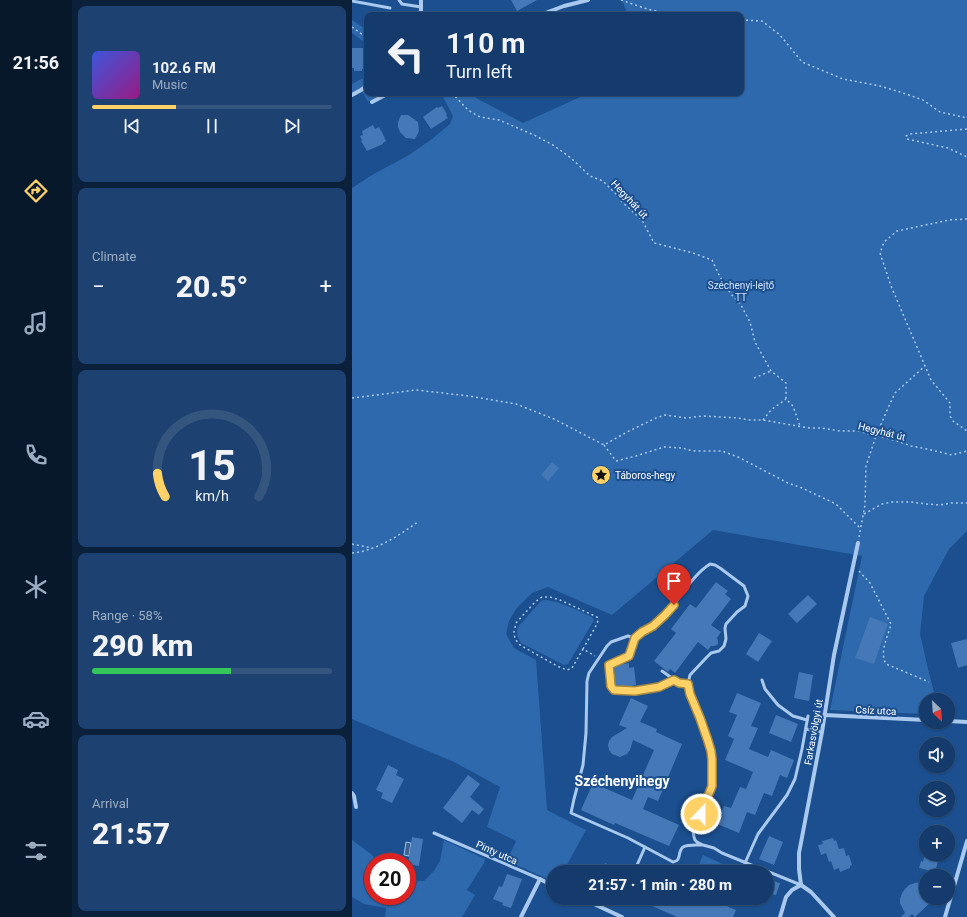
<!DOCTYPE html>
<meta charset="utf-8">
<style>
:root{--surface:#143b6b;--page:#1d4271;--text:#f1f3f6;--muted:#9dadc1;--line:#33557e;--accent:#ffd166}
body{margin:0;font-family:Roboto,sans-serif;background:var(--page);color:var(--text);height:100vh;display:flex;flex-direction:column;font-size:15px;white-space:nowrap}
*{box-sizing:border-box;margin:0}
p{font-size:13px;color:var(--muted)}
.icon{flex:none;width:22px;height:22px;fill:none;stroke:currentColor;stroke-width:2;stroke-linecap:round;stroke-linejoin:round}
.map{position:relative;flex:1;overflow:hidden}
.drawer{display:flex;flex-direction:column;gap:6px;padding:6px;background:#0b203b;width:280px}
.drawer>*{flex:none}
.hud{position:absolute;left:12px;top:12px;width:380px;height:84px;border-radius:8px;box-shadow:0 1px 3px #0004,0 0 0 1px var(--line);background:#143b6b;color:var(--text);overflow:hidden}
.needle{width:26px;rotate:155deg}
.fabs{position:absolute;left:567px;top:693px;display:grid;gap:8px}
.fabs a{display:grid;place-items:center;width:36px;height:36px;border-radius:50%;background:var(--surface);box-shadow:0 1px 3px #0004,0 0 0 1px var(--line);font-size:20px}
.speed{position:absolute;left:12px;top:853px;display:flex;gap:8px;font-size:20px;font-weight:700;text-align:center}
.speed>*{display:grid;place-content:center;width:52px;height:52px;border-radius:50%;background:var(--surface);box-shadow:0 1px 3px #0004,0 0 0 1px var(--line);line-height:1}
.speed .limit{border:6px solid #d22;background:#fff;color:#111}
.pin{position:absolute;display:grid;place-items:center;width:34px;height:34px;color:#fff;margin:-41px -17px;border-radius:50% 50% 50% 0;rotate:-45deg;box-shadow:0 0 4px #0007}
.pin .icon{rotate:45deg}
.me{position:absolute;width:44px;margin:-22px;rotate:22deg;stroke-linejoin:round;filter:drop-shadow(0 0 3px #0008)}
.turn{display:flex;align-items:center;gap:14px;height:84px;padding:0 16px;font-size:18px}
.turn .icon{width:52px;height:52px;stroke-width:2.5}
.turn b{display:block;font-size:28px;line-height:34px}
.big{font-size:30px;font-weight:800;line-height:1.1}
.drawer .tile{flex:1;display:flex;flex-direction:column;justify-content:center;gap:6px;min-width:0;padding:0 14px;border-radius:8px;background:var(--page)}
.drawer .dial{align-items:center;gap:0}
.dial svg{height:104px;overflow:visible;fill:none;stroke:var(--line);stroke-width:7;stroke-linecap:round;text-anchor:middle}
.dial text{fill:var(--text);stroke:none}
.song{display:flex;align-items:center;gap:12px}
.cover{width:48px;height:48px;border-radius:6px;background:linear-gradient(135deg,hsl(230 70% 55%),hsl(310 70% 35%))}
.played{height:4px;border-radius:2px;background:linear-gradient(90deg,var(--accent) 35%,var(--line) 35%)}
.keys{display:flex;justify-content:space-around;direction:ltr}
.heat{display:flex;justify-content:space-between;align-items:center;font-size:22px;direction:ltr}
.charge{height:6px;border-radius:3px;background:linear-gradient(90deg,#34c759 58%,var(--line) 0)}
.trip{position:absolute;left:194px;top:865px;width:228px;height:40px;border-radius:20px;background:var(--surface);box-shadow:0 1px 3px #0004,0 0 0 1px var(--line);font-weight:800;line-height:40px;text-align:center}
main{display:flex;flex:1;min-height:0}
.dock{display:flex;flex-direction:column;width:72px;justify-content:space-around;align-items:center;background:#08182b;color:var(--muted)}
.dock .icon{width:28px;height:28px}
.dock .active{color:var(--accent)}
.dock b{font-size:18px;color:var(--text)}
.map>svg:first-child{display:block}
.green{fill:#2e69ad}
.water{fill:#3c6290;stroke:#9cc4f0}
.building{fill:#4478b7}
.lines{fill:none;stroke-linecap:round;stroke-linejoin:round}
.path{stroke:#a9c9ee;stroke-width:1.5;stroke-dasharray:2 3;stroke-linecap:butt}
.lane{stroke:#a9c9ee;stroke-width:3}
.street{stroke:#a9c9ee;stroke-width:4}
.route-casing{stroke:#a68842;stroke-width:10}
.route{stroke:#ffd166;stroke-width:7}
.labels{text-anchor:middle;stroke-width:4;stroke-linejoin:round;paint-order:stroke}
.street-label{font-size:10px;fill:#fff;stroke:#1b4f8f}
.park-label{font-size:10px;fill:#cfe3fa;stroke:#1b4f8f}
.poi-label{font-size:10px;fill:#fff;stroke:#1b4f8f;text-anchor:start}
.district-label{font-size:14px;font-weight:bold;fill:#fff;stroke:#1b4f8f}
</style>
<main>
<nav class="dock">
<b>21:56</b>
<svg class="icon active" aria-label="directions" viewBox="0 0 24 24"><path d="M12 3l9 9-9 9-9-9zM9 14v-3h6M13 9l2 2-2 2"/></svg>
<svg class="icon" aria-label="music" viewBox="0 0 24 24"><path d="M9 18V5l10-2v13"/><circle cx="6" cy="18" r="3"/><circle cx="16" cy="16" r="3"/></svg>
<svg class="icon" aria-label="phone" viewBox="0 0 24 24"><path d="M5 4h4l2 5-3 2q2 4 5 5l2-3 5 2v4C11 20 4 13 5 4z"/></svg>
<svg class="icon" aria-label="climate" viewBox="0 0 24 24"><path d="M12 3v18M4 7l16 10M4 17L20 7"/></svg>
<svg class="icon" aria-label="car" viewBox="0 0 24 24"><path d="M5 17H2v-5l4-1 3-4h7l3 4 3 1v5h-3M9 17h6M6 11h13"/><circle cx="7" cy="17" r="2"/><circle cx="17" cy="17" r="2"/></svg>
<svg class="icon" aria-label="filters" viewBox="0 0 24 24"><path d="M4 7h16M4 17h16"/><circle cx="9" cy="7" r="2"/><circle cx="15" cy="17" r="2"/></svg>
</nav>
<section class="drawer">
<div class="tile">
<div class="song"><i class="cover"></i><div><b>102.6 FM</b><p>Music</p></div></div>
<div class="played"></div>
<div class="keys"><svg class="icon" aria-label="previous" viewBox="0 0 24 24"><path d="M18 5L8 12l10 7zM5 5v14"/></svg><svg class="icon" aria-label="pause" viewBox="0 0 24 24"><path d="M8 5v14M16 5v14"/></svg><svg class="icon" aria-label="next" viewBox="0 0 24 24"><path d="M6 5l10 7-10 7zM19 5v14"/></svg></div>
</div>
<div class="tile"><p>Climate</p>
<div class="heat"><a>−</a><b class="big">20.5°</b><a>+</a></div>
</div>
<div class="tile dial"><svg viewBox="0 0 100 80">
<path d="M14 69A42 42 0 1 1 86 69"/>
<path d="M14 69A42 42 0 0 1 8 51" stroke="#ffd166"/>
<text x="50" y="56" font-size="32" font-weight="700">15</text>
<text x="50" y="72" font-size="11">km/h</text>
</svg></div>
<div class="tile"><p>Range · 58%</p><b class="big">290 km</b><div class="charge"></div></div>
<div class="tile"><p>Arrival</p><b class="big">21:57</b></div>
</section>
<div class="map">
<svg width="615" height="917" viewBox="0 0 615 917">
<rect width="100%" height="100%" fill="#1b4f8f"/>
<g class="green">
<polygon points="270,0 615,0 615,531 597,549 572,596 568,634 576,669 584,700 574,700 574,714 478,710 510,556 361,530 260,615 196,587 180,593 164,609 157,621 154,634 162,648 184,660 195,810 234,830 211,872 201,872 201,881 155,861 164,841 135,827 148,787 102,762 0,719 0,188 20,175 57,155 80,139 98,124 101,116 90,95 86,93 116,93 126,99 171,123 237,93 389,93 389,15 276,15"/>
<polygon points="0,20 15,30 15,44 0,33"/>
<polygon points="15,76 15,84 9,89 0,93 0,84"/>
<polygon points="15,87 15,93 32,93 16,102 10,91"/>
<path d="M191 600C207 600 226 611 240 617L242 620 216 664 212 665 169 643C166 638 164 633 166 627L187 603Z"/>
<polygon points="0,840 19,854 26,862 21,862 21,896 55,896 55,880 62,881 72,881 82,871 88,861 92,840 133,859 132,863 115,890 123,895 110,917 33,917 34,908 12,904 0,897"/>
<polygon points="351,855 388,872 344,872"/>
</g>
<polygon class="water" points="54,842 59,843 57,856 52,855"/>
<g class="building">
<polygon points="159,0 185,0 165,11"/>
<polygon points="0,48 15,48 15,69 10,69 10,71 2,71 2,68 0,68"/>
<polygon points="90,106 95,114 94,115 96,118 79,129 71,117 85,107 86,108"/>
<polygon points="49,115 56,115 66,122 67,131 63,139 54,138 48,132 46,127 46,122"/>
<polygon points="21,125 23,129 27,127 29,131 29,130 34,141 31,143 31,144 15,151 9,141 10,140 8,136 11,135 10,131"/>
<polygon points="200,462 207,468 196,481 189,475"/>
<polygon points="364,582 376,591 373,594 379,599 359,625 369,632 365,638 366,641 366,644 363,646 359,646 356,650 346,642 323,673 318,669 316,672 302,661 324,633 319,629 338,604 344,608"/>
<polygon points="456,595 465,604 445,623 436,614"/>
<polygon points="518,617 536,624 522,664 503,658"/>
<polygon points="407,633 420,641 406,662 394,654"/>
<polygon points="615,639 615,665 606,668 599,643"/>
<polygon points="277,663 277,668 282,667 284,685 279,686 279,688 272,687 272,686 268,686 268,685 264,686 263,680 261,681 261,674 263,673 262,666"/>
<polygon points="447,672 461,675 457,701 442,698"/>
<polygon points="385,693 409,703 399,726 406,728 397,749 416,757 419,750 442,760 435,778 428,775 420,796 412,793 403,815 395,812 387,833 365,824 372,806 379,808 388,787 394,789 401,772 373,760 382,739 376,736 385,715 377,712"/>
<polygon points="279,698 296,706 288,722 305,729 304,732 330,744 306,801 296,797 291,809 327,825 317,846 263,823 262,825 229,810 241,783 280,800 302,750 281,740 278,750 275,754 268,757 260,754 257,750 256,745 257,741 260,737 275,728 267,725"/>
<polygon points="424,715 446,724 439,742 417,733"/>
<polygon points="36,765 46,770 44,775 52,779 40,803 29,798 31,793 24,790"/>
<polygon points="116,775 128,784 118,797 132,809 127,815 120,810 110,823 91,808"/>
<polygon points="417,836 431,842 422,865 407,859"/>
<polygon points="60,837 71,839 67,866 56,864"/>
<polygon points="481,838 482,841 484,840 487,849 492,848 494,856 497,855 500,865 498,866 498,868 488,872 487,868 482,870 479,861 477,862 474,853 469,855 466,845 471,844 470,841"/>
<polygon points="573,854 588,854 583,872 567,868 569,861 571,862"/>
<polygon points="253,863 273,872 248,872"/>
<polygon points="155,874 170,879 159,908 150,905 151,903 141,899 147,886 150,887"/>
<polygon points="417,880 428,883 424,895 415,893 415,885"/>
<polygon points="569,882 574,884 574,898 583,898 563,917 560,914 557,917 549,917 553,913 548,903 548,899 550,893 553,889 557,885 563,883"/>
<polygon points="282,898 356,898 384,910 381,917 325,917"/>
</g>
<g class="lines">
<g class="path">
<polyline points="269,0 295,9 324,15"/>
<polyline points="389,20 410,21 428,35 450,62 491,79 528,86 548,92 571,100 588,112 615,118"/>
<polyline points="0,27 15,38"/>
<polyline points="100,93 116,110 128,117 147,120 182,135 201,145 219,158 238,176 251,181 264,194 268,200 290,220 302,243 341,253 360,260 368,277 379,294 389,305 398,322 403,342 419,371 434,383 434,399 441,406 448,426"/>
<polyline points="615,129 558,134 554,136 555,139 596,148 615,157"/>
<polyline points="615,219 597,220 545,231 532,242 528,253 539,286 579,380 598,403 598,416 601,421 615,431"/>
<polyline points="402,378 419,371"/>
<polyline points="0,398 64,390 117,396 164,404 202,419 252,445 275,432 304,418 313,415 334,418 351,416 386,418 397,420 411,420 457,428 470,428 488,431 506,431 545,441 559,446 575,449 600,455 615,451"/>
<polyline points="411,420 419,410 434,399"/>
<polyline points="252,445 264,461 284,456 312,447 331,448 336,450 344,451 370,451 386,457 436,483 450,488 484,504 508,528"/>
<polyline points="512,514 530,504 540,502 559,502 574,504 588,505 599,503 615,503"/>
<polyline points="507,537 513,505 514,466 524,436 536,408 543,393 573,366"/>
<polyline points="0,544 20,548"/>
<path d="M0 553C24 551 48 535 67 521"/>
<path d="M507 571 518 583 539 624C536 637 527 652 534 664L577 682"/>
<polyline points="231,649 245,624 246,620 245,617 208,600 198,597 190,597 183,602 164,623 162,632 163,639 168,645 205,666 215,670 220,668 231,649 243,656"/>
</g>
<g class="lane">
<polyline points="47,0 50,4 69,7"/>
<polyline points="0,1 38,8"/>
<polyline points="283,638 277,656 257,665 259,686 262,690 283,691 307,687 322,680"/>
<polyline points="310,671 327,683 336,684"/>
<polyline points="410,680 413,689 426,705 441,716 455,720"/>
<polyline points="454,729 470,732"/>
<polyline points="82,833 188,879"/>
<path d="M351 845C345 845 336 844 331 847 325 852 330 861 321 862L276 838 219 813 222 799 231 765 234 733 235 681 237 673 255 646 259 642 276 636 283 638C288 633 295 630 301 626 305 623 309 619 312 615 328 600 339 576 358 564L363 565 368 568 392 586 396 596 393 606 385 612 374 624 373 628 374 639 372 646 367 651 359 653 354 658 338 675 336 684 338 694 348 718 359 751 360 768V786L353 805 341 831 342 837 343 840 345 842 351 845 362 848 370 853 449 885"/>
<polyline points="393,863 406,834 435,795 443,779 450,749 456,716"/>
<polyline points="282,872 293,847"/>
</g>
<g class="street">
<polyline points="68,15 69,10 69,0"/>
<polyline points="188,15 212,6 236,0"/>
<polyline points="0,95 9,90 15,86"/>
<polyline points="20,102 37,93"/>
<polyline points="472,715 574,720"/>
<polyline points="596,721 615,722"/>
<polyline points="0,793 2,796 4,807"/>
<polyline points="449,885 447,869 447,853 470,732 482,655 506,543"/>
<polyline points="449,885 459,892 482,917"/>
<polyline points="229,898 270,917"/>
<polyline points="169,917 188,879 201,886"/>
<polyline points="428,917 434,897 440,890 449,885"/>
<polyline points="593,917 615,841"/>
</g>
</g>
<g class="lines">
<g class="route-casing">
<polyline id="route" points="322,605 313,615 301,626 290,632 283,638 277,656 257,665 259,686 262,690 283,691 307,687 322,680 327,683 336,684 338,694 348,718 356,741 359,751 360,759 360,786 349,814"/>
</g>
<use href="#route" class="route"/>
</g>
<defs>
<g id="sight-disc" transform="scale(1)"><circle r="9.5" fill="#ffd166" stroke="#1b4f8f"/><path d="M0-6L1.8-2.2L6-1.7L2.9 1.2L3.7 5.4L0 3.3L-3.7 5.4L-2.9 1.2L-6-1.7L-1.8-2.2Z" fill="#111"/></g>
</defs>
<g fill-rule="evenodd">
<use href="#sight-disc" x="249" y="475"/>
</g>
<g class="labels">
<g class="street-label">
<text transform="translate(278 199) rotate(47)" y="4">Hegyhát út</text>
<text transform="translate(530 431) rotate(14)" y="4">Hegyhát út</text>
<text transform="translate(524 710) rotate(3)" y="4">Csíz utca</text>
<text transform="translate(461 732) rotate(-80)" y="4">Farkasvölgyi út</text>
<text transform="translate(145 852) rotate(24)" y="4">Pinty utca</text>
</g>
<g class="park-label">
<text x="389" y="289">Széchenyi-lejtő<tspan x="389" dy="12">TT</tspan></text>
</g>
<g class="poi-label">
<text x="263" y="479">Táboros-hegy</text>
</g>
<g class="district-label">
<text x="270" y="786">Széchenyihegy</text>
</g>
</g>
</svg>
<div class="fabs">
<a><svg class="needle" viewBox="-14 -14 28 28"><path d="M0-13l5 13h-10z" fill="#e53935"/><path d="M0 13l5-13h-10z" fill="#9dadc1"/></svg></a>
<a><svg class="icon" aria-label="sound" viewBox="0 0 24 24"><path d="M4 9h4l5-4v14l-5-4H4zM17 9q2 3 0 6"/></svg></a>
<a><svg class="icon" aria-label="layers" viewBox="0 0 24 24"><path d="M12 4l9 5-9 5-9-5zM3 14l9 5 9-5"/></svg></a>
<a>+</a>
<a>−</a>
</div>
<div class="speed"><div class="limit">20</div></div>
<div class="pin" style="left:322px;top:605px;background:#d93025"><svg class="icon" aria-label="arrive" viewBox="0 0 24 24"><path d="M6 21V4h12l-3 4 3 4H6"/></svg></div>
<svg class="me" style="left:349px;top:814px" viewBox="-20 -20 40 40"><circle r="17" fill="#ffd166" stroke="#fff" stroke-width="3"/><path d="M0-11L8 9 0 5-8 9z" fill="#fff"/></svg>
<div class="trip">21:57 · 1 min · 280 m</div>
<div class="hud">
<div class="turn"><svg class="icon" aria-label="left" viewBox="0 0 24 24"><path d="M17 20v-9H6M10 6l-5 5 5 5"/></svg><div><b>110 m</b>Turn left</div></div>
</div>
</div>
</main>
